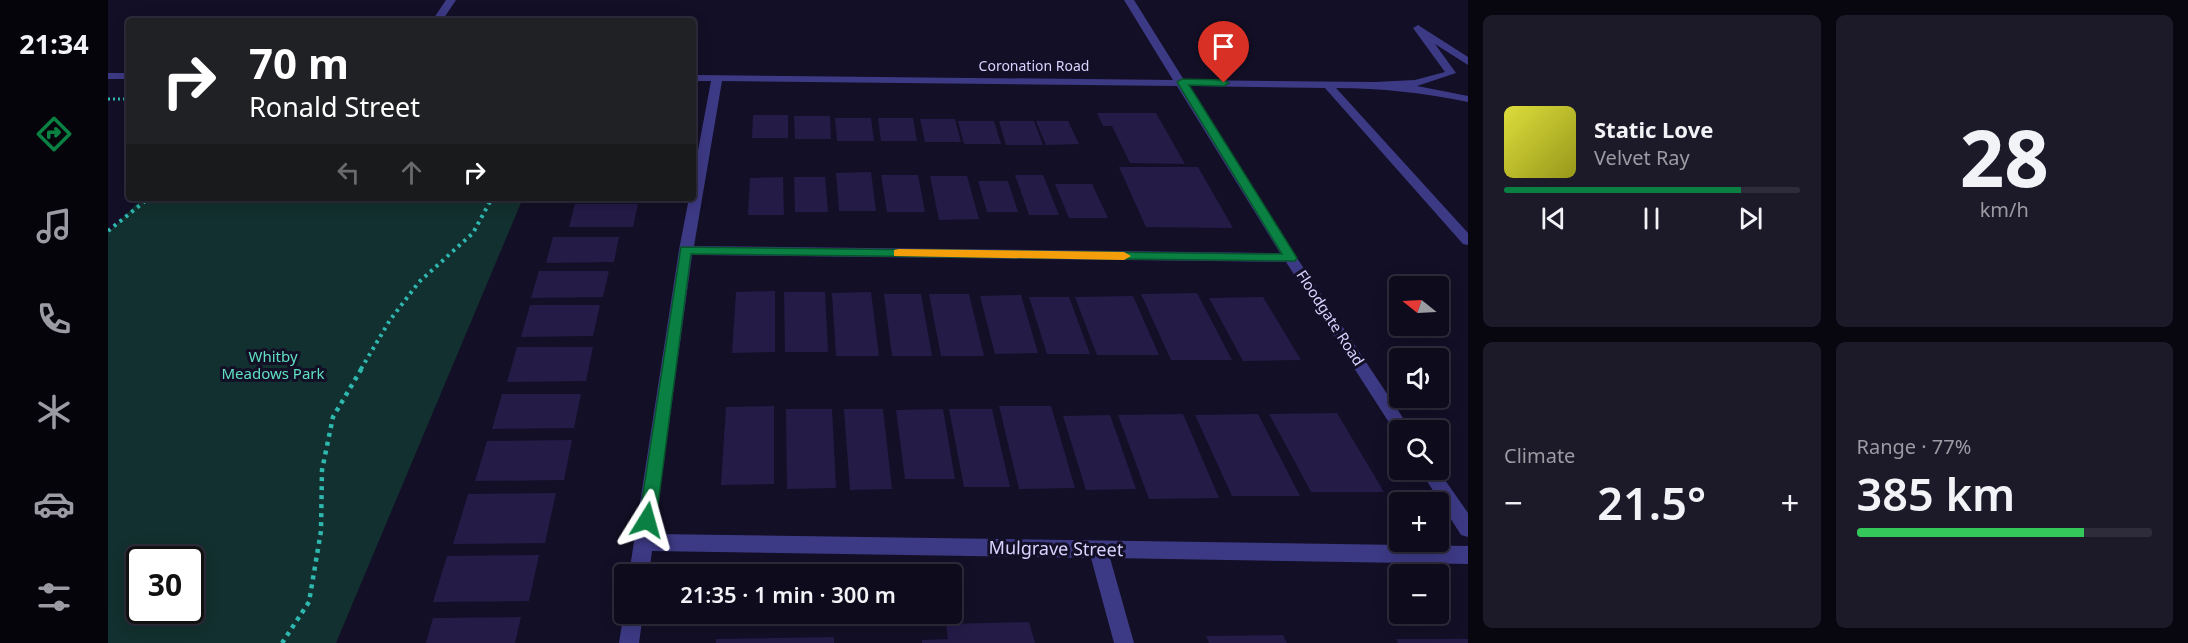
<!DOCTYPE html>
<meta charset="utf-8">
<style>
:root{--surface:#0e0b1c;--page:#1c1929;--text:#f1f3f6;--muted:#9b9ba3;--line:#2e2b3b;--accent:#0b8043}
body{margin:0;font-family:"Noto Sans",sans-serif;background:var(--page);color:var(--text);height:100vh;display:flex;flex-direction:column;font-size:22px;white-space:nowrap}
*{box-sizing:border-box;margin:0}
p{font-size:20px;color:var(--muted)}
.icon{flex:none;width:33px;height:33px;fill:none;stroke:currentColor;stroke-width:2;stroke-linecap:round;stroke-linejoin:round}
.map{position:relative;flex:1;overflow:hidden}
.drawer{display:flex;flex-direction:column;gap:15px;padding:15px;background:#08060f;width:720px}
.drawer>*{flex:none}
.guide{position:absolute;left:18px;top:18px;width:570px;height:183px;border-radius:6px;box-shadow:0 3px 15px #0003,0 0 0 2px var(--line);background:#202124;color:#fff;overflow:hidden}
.needle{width:39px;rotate:288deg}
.buttons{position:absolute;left:1281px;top:276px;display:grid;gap:12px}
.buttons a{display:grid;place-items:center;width:60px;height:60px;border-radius:6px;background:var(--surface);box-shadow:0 3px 15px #0003,0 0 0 2px var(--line);font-size:30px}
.speed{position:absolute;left:18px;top:546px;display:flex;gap:12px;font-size:30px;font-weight:700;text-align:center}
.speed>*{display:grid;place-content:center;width:78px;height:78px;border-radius:50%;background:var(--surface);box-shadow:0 3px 15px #0003,0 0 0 2px var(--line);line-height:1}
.speed .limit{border:3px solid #111;border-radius:9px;background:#fff;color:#111}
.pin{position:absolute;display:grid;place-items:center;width:51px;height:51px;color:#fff;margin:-62px -26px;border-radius:50% 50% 50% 0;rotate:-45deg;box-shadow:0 0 6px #0007}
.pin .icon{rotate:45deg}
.me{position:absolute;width:66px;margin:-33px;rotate:8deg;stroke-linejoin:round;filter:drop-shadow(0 0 4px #0008)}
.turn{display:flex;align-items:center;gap:21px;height:126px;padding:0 24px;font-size:27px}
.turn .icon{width:78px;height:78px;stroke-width:2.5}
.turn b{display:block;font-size:42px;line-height:51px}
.lanes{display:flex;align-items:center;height:57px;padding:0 24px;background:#0003;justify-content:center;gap:30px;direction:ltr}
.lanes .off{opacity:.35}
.big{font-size:45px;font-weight:600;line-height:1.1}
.drawer .tile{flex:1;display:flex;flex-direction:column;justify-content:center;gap:9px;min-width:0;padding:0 21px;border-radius:9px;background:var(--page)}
.drawer .dial{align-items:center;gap:0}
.dial b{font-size:78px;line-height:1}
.song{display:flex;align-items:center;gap:18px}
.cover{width:72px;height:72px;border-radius:9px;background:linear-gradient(135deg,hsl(60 70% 55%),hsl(60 70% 35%))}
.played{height:6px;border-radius:3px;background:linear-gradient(90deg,var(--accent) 80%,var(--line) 80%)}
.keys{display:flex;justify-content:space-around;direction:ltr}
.heat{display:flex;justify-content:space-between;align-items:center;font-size:33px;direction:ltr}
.charge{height:9px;border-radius:4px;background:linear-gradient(90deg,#34c759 77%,var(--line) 0)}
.drawer .tiles{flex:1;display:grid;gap:15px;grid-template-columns:repeat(2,1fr)}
.trip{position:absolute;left:506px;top:564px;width:348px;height:60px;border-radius:6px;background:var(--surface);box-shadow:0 3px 15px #0003,0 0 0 2px var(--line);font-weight:600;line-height:60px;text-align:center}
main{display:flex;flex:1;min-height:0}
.dock{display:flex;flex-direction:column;width:108px;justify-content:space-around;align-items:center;background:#06040b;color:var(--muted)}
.dock .icon{width:42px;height:42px}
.dock .selected{color:var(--accent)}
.dock b{font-size:27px;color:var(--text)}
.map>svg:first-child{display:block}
.green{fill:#12302f;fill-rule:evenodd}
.building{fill:#241b47}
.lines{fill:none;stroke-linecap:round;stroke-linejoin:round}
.path-far2{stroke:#2fb8b0;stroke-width:3;stroke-dasharray:2 3;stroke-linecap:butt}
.path-far1{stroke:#2fb8b0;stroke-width:4;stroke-dasharray:3 4.5;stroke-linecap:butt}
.path{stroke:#2fb8b0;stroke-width:4.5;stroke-dasharray:4 5;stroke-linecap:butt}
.minor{fill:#3d3a85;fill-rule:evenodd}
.route{fill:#0b8043;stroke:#07532c;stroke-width:1.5}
.slow{fill:#f59e0b}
.labels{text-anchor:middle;stroke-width:6;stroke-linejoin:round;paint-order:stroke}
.far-street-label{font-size:14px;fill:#d9d4ff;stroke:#130f26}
.street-label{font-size:15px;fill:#d9d4ff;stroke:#130f26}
.park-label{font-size:15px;fill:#5fe0c0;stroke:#130f26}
.near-street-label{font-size:18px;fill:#d9d4ff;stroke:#130f26}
</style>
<main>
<nav class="dock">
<b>21:34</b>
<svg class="icon selected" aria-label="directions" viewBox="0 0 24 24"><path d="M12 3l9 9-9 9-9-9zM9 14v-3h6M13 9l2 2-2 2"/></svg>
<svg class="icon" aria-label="music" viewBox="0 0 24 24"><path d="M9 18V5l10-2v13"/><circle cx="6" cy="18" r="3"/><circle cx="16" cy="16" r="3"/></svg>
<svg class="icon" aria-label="phone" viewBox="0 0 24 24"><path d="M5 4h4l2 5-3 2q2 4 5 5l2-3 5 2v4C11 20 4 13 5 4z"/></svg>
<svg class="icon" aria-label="climate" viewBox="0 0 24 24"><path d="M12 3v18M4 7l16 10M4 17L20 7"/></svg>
<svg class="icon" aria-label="car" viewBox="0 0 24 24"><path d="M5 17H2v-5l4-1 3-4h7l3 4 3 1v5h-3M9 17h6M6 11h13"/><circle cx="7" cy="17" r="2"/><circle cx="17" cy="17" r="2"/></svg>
<svg class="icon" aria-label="filters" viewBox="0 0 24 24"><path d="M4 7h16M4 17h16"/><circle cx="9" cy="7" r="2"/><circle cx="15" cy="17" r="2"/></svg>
</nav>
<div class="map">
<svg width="1360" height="643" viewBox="0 0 1360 643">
<rect width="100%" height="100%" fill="#130f26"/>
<path class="green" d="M34 198H415L228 643H0V233ZM32 560H82V610H32Z"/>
<g class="building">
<polygon points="989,113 1048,113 1077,164 1022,163 1004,126 995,126"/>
<polygon points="645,115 680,115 680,138 644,138"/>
<polygon points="686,116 722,116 723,139 687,139"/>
<polygon points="727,118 763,118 766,141 729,141"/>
<polygon points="770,118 805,118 809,141 773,141"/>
<polygon points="812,119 847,119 853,142 817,142"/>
<polygon points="850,121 886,121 893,144 856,144"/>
<polygon points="891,121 926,121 935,145 898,145"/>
<polygon points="928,121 960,121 971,144 938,145"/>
<polygon points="1011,167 1090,167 1125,228 1038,227"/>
<polygon points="763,172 768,211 731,211 728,173"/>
<polygon points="773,175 810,175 817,212 779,212"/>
<polygon points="907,175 935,175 951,215 921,215"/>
<polygon points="822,176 859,176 871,219 831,220"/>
<polygon points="675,177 676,215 640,215 642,178"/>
<polygon points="686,177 717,177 720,212 687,212"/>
<polygon points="870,181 900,181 910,212 879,212"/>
<polygon points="947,184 984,184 1000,218 961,218"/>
<polygon points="467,204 530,204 525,227 461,227"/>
<polygon points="445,237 511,237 506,262 438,263"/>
<polygon points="431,271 501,271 495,297 423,298"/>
<polygon points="667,291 667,352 624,353 628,292"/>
<polygon points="676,292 717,292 720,352 677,352"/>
<polygon points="763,292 771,356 728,356 724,293"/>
<polygon points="1089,293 1124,360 1063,360 1033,294"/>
<polygon points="776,294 813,294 824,356 784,356"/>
<polygon points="821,294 861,294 876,356 833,356"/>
<polygon points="913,295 930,353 887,354 872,296"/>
<polygon points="1025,296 1051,355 989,355 967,297"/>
<polygon points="921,297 961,297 982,354 939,354"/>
<polygon points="1155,297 1193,360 1135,361 1101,298"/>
<polygon points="422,305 492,305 485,336 413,337"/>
<polygon points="409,347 485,347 478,381 399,382"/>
<polygon points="394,394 473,394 466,428 384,429"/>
<polygon points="666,406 666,484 613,485 618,407"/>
<polygon points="891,406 943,406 967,488 911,489"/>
<polygon points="678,409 724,409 728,488 679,489"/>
<polygon points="736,409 775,409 784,489 742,490"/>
<polygon points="835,409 847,479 797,479 788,410"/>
<polygon points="841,409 884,409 902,487 856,487"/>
<polygon points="1229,413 1276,492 1203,492 1161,414"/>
<polygon points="1075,414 1111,498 1041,499 1010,415"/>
<polygon points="1150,414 1192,496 1124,496 1087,415"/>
<polygon points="1002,415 1028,489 978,490 955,416"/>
<polygon points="464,440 456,480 367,481 379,441"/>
<polygon points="448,493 437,543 345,544 360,494"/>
<polygon points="431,555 421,601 325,602 339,556"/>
<polygon points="413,617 407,643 318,643 325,618"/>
<polygon points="921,622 927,643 814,643 814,640 840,639 838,624"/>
<polygon points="1175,635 1179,643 1101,643 1098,636"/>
<polygon points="726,637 726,643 608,643 608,639"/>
<polygon points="1288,639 1360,639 1360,643 1290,643"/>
</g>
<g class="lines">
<polyline class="path-far2" points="0,99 21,99"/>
<g class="path-far1">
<polyline points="0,231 41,198"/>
<polyline points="253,369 282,320 311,282 365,233 384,198"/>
</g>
<polyline class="path" points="174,643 201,602 213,531 214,470 225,417 254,368"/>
<g class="minor">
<polygon points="338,0 348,0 334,21 324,21"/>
<path d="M1016 0H1026L1076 80 1267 82 1307 80 1337 72 1305 28 1310 25 1360 57V65L1327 44 1348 73 1309 86 1360 96V102C1316 93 1273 88 1228 88L1360 233V245L1355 244 1217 88 1080 86 1187 255 1303 430H1292V436L1289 435 1178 262 584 255 546 534 1360 546V564L1002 558 1026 643H1006L983 558 544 551 541 574H521L571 250 581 198H585V177L603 81H585V75L1065 80ZM614 81 1069 86 1172 253 586 246Z"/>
<rect x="0" y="73" width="21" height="6"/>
<polygon points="1312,470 1330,470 1360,513 1360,537 1353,535"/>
<polygon points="516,611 516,614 535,614 531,643 511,643"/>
</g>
</g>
<polygon class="route" points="1074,79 1116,80 1121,83 1116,86 1081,85 1189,258 1187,261 583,254 548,520 545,525 539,527 533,525 531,520 573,247 1174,254 1069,82"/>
<polygon class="slow" points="791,249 1016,252 1023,256 1016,260 786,256 786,250"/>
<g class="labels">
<g class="far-street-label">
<text x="926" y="71">Coronation Road</text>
</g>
<g class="street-label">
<text transform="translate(1222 318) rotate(57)" y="5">Floodgate Road</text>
</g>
<g class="park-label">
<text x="165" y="362">Whitby<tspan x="165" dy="17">Meadows Park</tspan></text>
</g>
<g class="near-street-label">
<text transform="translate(948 549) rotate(1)" y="6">Mulgrave Street</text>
</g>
</g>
</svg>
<div class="buttons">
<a><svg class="needle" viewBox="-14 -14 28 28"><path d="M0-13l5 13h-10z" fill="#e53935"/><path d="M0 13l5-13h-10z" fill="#9b9ba3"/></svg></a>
<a><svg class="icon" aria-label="sound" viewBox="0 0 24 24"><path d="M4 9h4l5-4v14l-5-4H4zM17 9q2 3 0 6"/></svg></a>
<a><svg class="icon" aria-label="search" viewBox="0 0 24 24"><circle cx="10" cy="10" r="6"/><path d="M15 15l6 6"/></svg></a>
<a>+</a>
<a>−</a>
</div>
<div class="speed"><div class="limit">30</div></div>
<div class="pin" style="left:1116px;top:83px;background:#d93025"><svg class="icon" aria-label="arrive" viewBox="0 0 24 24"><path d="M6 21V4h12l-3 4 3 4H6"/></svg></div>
<svg class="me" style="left:539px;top:520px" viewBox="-20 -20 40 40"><path d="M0-17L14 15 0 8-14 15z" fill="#0b8043" stroke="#fff" stroke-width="4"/></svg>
<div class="trip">21:35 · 1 min · 300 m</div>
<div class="guide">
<div class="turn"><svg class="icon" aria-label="right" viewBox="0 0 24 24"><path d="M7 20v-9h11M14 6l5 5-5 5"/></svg><div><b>70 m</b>Ronald Street</div></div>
<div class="lanes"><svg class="icon off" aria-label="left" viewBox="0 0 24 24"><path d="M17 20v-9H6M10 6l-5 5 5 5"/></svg><svg class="icon off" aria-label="ahead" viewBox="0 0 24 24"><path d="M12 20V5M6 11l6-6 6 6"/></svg><svg class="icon" aria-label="right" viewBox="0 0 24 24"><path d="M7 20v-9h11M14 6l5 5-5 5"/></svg></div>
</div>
</div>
<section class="drawer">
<div class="tiles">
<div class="tile">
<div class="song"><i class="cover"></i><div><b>Static Love</b><p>Velvet Ray</p></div></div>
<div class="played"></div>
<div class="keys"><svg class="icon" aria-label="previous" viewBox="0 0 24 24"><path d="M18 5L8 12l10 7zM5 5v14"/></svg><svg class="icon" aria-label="pause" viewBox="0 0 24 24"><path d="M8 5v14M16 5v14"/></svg><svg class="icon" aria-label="next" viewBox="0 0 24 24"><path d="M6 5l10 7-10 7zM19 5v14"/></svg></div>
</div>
<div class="tile dial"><b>28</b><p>km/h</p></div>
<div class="tile"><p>Climate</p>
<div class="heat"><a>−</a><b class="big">21.5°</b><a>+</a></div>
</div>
<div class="tile"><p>Range · 77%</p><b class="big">385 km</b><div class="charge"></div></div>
</div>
</section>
</main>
